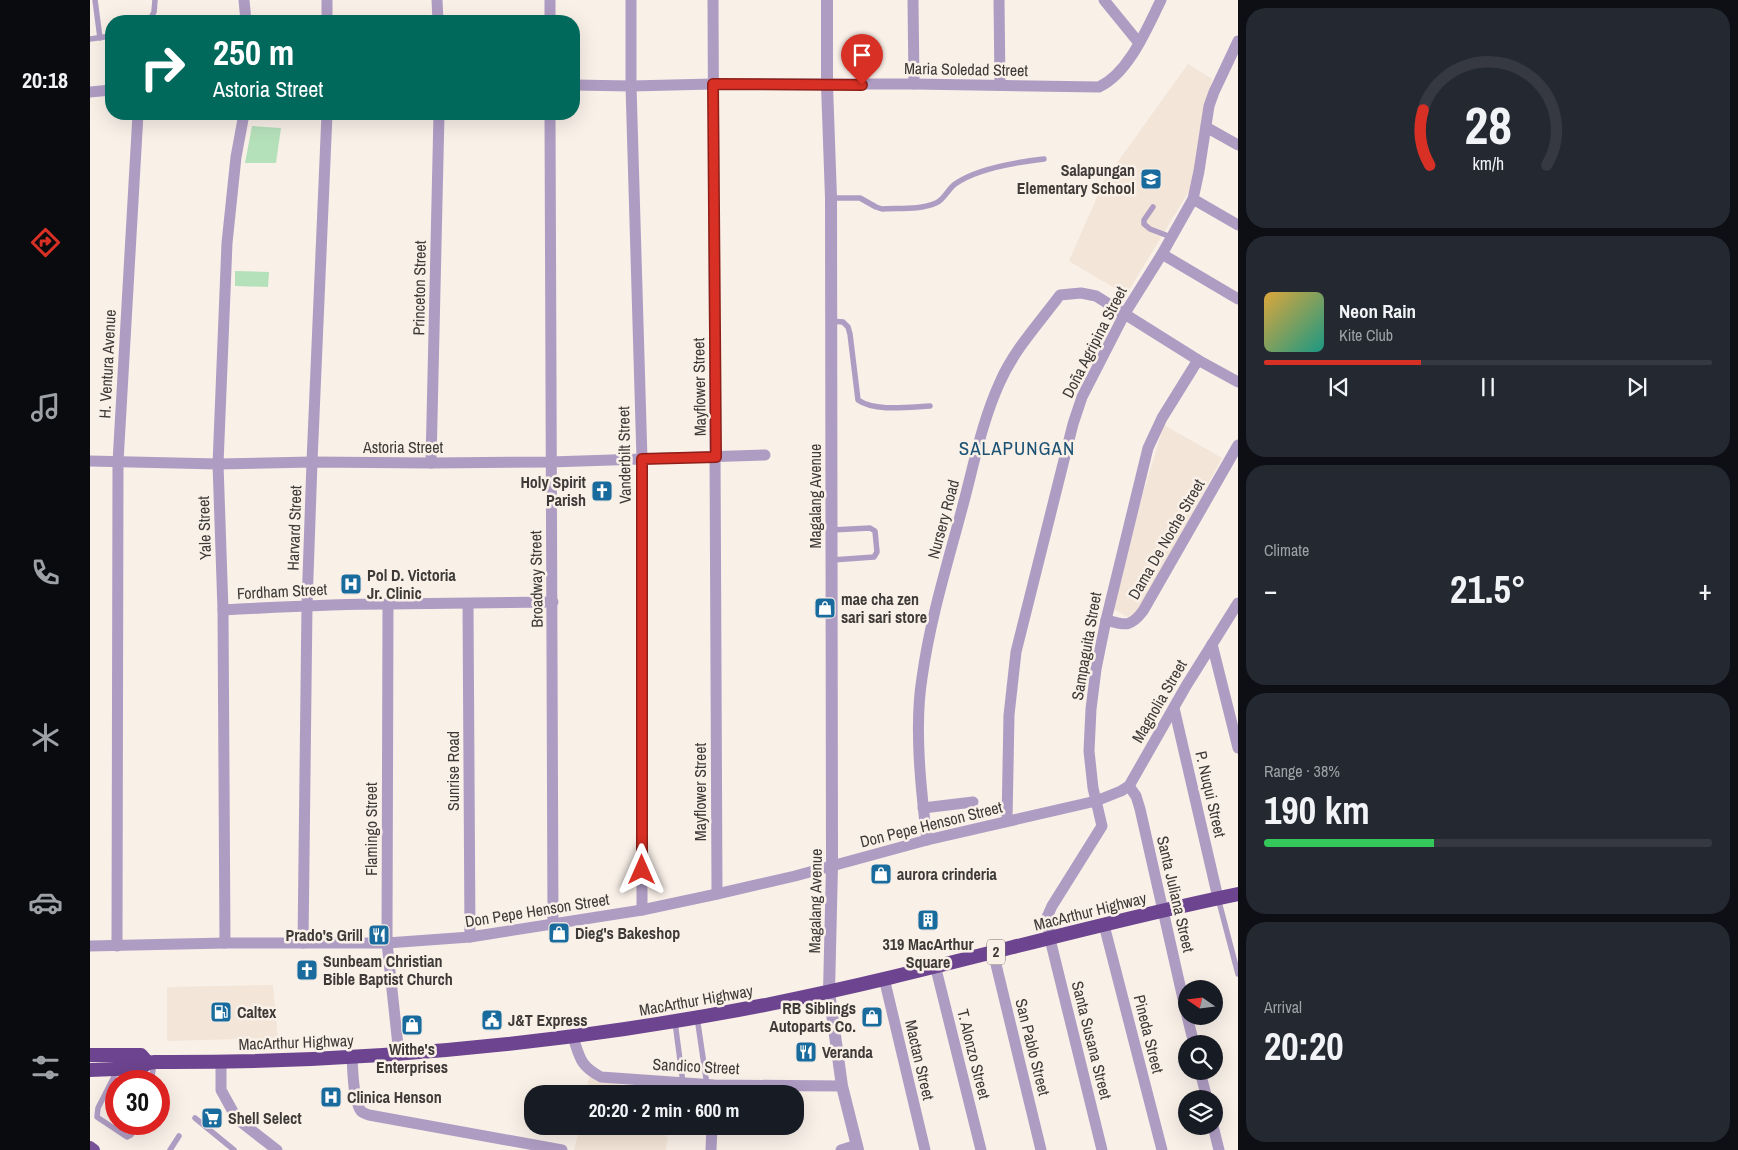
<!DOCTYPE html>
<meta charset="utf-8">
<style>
:root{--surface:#171b24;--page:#242831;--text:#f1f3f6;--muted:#9ea1a6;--line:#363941;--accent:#d93025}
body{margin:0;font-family:"Archivo Narrow",sans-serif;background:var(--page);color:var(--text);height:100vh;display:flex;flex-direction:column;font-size:19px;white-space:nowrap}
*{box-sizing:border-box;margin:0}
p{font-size:16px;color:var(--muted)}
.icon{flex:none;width:28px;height:28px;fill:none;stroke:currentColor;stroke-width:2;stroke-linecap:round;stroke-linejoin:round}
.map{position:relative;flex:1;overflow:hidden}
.drawer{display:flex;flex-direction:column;gap:8px;padding:8px;background:#0d0f14;width:500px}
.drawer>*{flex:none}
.banner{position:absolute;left:15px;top:15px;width:475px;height:105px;border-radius:20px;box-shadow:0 5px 20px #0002;background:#00695c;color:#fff;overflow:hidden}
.needle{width:32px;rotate:284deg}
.fabs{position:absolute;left:1088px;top:980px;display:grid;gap:10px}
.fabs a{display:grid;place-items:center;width:45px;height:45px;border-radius:50%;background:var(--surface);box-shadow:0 5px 20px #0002;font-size:25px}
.speed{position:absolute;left:15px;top:1070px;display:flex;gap:10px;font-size:25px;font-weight:700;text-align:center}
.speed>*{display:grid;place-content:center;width:65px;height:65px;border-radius:50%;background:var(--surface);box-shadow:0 5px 20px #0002;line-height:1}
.speed .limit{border:8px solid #d22;background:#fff;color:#111}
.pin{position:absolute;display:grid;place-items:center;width:42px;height:42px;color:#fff;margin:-51px -21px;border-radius:50% 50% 50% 0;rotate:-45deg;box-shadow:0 0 5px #0007}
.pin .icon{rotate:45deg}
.me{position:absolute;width:55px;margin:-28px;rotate:0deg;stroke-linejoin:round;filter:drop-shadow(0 0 4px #0008)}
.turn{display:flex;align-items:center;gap:18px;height:105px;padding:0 25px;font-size:22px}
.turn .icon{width:65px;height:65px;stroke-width:2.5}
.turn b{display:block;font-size:35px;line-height:42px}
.big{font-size:38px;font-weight:700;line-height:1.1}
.drawer .widget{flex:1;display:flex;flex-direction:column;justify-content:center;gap:8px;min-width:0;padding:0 18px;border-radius:20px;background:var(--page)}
.drawer .dial{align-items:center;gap:0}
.dial svg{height:130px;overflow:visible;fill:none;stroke:var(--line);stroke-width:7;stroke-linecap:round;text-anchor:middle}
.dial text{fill:var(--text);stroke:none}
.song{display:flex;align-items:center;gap:15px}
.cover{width:60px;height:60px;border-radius:8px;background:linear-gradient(135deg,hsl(40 70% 55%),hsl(170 70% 35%))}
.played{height:5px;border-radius:2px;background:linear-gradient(90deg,var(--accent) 35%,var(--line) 35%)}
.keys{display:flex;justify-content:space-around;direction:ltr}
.heat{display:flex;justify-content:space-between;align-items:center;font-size:28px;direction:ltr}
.charge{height:8px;border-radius:4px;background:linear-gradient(90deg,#34c759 38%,var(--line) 0)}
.trip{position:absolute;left:434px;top:1085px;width:280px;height:50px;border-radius:20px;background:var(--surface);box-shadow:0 5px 20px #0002;font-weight:700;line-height:50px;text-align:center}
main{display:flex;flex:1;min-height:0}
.dock{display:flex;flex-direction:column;width:90px;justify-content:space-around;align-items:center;background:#090b0e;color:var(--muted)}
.dock .icon{width:35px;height:35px}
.dock .current{color:var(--accent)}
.dock b{font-size:22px;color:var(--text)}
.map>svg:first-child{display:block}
.built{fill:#f3e5d7}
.green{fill:#b5e1ba}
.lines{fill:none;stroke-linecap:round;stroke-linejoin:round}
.service{stroke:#af9cc3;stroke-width:5.5}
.minor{stroke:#af9cc3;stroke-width:11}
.tertiary{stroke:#af9cc3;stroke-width:12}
.primary{stroke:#775297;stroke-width:12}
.trunk{stroke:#6d448f;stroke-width:14}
.route-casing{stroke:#8d1f18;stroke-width:12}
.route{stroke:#d93025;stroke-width:9}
.labels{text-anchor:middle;stroke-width:5;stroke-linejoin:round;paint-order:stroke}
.shield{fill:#f9f0e8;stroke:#76716c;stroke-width:1}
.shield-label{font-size:15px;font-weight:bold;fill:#3e3a37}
.street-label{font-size:16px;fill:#3e3a37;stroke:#f9f0e8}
.poi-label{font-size:16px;font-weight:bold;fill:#3e3a37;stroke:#f9f0e8;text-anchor:start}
.quarter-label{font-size:19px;letter-spacing:1px;fill:#1c5274;stroke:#f9f0e8}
</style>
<main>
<nav class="dock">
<b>20:18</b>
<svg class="icon current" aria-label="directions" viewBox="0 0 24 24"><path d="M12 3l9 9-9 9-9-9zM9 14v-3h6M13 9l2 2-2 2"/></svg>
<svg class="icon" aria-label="music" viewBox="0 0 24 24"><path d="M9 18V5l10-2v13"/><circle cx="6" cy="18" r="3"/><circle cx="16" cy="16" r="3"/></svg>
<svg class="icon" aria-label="phone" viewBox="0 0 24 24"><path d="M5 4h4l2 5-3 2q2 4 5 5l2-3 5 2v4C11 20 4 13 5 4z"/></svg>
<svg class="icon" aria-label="climate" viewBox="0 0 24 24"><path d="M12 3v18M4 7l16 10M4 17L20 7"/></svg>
<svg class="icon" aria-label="car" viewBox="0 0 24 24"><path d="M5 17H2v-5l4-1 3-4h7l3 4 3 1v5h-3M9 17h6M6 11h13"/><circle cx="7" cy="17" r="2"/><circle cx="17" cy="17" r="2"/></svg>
<svg class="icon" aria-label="filters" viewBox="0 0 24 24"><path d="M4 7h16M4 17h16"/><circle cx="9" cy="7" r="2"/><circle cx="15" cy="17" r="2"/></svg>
</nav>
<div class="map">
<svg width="1148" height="1150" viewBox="0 0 1148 1150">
<rect width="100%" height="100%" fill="#f9f0e8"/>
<g class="built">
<polygon points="1098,64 1122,79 1107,178 1036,295 979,261 1014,181"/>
<polygon points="1074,425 1132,458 1051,610 1039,618 1024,609 1051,500"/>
<polygon points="183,985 188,1038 77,1041 77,987"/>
<polygon points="499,1077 543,1088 542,1094 496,1094"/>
<polygon points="490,1126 576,1126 575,1136 578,1137 576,1150 484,1150"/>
</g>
<g class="green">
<polygon points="162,126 191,128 186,163 155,163"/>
<polygon points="145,271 179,272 178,287 145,286"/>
</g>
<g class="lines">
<g class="service">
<polyline points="5,0 10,38"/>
<polyline points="59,21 64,12 65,0"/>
<polyline points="0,39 21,36"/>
<path d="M741 198H770L786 207 792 209C810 208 830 210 846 203 854 200 858 189 865 184 886 169 928 162 954 159"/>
<polyline points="1063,207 1054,220 1054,224 1060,229 1081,237"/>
<path d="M741 321 753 322 758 327 760 334 768 400C785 412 819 407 840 406"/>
<polyline points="742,530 780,528 785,531 787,552 784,557 742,560"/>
<polyline points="1128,898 1148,974"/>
<polyline points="607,1017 617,1085"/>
<polyline points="585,1022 593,1083"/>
<polyline points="28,1069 8,1108 7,1117 37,1137 41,1135 48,1124"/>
<polyline points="61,1081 64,1064"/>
<polyline points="105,1118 144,1150"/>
<polyline points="80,1150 89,1136"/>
</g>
<g class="minor">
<polyline points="154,0 156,21"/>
<polyline points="237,0 237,21"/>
<polyline points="347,0 348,21"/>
<polyline points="541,0 541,86 552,459 552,910"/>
<polyline points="623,0 627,894"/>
<polyline points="823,0 824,84"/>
<polyline points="909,0 910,85"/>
<polyline points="1014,0 1049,43"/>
<polyline points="460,21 460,0"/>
<path d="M484 85 541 86 623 84H824L1009 87C1039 73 1057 28 1071 0"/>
<polyline points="0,92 21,90"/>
<path d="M460 114C460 384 463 654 463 924"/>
<polyline points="1116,127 1148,145"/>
<polyline points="1103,199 1148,225"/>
<polyline points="1072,254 1148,299"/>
<polyline points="0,461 128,464 222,462 341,463 460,462 675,455"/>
<polyline points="341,463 349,114"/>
<polyline points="298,604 297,943 309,1055"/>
<polyline points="378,604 380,937"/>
<path d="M133 610C188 607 243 604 298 604 353 603 408 603 463 602"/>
<path d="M1016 620C1035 625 1040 628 1053 611L1148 445"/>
<polyline points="1122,644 1148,748"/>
<polyline points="1084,708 1128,898"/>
<polyline points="1039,786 1046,796 1050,809 1096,1012"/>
<polyline points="833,808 883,802"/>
<polyline points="917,821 919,715 926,652 983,424 992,397 1035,313 1072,254 1103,199 1109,171 1119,106 1124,92 1148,41"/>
<path d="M837 840C831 790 824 727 832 678 840 619 858 562 873 505 884 464 892 421 910 382 924 350 949 323 970 295L991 293 1006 296 1108 360 1148 382"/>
<polyline points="1014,925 1072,1150"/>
<polyline points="135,943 133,610 128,464 137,243 146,157 154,114"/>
<polyline points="213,943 217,605 222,462 237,114"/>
<polyline points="0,946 135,943 297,943 380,937 552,910 627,894 705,876 837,840 1006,801 1031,791 1039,786 1096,686 1148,603"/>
<polyline points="27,946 28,462 48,114"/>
<polyline points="903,952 951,1150"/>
<polyline points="845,965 891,1150"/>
<polyline points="794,978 835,1150"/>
<polyline points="1097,1016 1104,1044"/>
<path d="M483 1037C490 1058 490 1066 511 1077L624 1085 752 1086"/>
<path d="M262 1058C263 1071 263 1101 271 1111 273 1113 276 1114 279 1115L472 1150"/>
<polyline points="131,1061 131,1090 147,1119 187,1150"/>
<polyline points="1110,1071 1117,1099"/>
<polyline points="1123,1126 1129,1150"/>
<polyline points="621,1150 622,1126"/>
<polyline points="751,1150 767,1145"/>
<polyline points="1012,1150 960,939 957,917 962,906 1012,826 1003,788 999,751 1001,709 1006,669 1016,620 1058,448 1072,418 1108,360"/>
</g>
<polyline class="tertiary" points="737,0 737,85 741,198 742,866 739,992 752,1086 768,1150"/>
<polyline class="primary" points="0,1147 4,1150"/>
<g class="trunk">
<polyline points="0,1055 51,1055 58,1063"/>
<path d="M0 1070 50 1068 58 1063 65 1062C271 1063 477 1044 680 1004 837 973 991 926 1148 894"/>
</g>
</g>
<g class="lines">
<g class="route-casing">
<polyline id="route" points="552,870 552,459 626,457 623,84 772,85"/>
</g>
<use href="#route" class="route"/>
</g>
<defs>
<g id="school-square" transform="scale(1.125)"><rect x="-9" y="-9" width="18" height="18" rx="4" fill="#186b9c" stroke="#f9f0e8"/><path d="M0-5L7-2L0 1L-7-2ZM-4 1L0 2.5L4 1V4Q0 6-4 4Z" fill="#fff"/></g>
<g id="church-square" transform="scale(1.125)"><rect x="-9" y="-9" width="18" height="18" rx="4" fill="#186b9c" stroke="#f9f0e8"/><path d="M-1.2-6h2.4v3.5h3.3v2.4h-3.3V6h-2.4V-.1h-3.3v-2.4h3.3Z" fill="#fff"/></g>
<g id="hospital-square" transform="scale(1.125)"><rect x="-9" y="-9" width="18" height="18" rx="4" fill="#186b9c" stroke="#f9f0e8"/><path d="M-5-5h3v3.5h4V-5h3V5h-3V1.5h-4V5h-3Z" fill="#fff"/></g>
<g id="shop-square" transform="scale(1.125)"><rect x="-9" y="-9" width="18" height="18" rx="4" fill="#186b9c" stroke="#f9f0e8"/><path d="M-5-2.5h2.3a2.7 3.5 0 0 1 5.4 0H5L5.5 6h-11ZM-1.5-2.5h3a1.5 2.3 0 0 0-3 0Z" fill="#fff"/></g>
<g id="building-square" transform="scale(1.125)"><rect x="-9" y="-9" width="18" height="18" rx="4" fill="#186b9c" stroke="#f9f0e8"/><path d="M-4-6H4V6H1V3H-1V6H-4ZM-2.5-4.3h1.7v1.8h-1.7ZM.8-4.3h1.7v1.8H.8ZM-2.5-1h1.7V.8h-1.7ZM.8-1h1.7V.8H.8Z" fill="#fff"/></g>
<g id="restaurant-square" transform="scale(1.125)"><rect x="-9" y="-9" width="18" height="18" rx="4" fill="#186b9c" stroke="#f9f0e8"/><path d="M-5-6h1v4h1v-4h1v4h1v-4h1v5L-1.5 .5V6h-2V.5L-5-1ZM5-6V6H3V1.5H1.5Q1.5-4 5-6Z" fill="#fff"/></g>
<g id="fuel-square" transform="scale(1.125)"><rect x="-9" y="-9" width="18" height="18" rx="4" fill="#186b9c" stroke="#f9f0e8"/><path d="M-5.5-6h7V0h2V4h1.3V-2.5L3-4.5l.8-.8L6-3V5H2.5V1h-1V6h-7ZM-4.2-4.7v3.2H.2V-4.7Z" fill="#fff"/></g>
<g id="civic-square" transform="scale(1.125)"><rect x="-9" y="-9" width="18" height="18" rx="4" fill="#186b9c" stroke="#f9f0e8"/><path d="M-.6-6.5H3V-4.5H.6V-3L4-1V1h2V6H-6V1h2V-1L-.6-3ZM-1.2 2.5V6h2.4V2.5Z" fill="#fff"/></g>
<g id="supermarket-square" transform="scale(1.125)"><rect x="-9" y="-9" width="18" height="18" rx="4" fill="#186b9c" stroke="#f9f0e8"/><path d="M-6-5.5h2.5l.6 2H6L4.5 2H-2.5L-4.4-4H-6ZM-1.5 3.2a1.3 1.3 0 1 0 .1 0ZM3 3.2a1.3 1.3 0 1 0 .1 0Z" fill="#fff"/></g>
</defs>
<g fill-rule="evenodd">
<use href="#school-square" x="1061" y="179"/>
<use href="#church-square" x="512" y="491"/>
<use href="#hospital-square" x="261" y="584"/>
<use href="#shop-square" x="735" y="608"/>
<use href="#shop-square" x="791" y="874"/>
<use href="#building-square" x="838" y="920"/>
<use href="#shop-square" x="469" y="933"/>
<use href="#restaurant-square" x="289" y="935"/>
<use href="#church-square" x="217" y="970"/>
<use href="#fuel-square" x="131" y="1012"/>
<use href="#shop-square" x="782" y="1017"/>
<use href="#civic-square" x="402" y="1020"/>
<use href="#shop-square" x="322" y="1025"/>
<use href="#restaurant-square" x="716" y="1052"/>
<use href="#hospital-square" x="241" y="1097"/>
<use href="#supermarket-square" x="122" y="1118"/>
</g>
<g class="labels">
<rect class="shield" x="897" y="939.5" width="18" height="25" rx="4"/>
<g class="shield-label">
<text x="906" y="957">2</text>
</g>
<g class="street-label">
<text transform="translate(876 69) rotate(1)" y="6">Maria Soledad Street</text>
<text transform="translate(329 288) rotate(-89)" y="6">Princeton Street</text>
<text transform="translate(1004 342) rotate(-63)" y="6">Doña Agripina Street</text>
<text transform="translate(17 364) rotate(-87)" y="6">H. Ventura Avenue</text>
<text transform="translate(609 387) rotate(-91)" y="6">Mayflower Street</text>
<text x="313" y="453">Astoria Street</text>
<text transform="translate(534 455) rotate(-91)" y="6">Vanderbilt Street</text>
<text transform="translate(725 496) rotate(-90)" y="6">Magalang Avenue</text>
<text transform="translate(853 519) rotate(-75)" y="6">Nursery Road</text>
<text transform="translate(114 528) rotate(-92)" y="6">Yale Street</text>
<text transform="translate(204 528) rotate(-88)" y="6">Harvard Street</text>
<text transform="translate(1076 539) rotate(-60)" y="6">Dama De Noche Street</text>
<text transform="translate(446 579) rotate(-91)" y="6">Broadway Street</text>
<text transform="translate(192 591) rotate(-3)" y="6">Fordham Street</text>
<text transform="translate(996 646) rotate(-80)" y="6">Sampaguita Street</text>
<text transform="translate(1069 701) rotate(-60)" y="6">Magnolia Street</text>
<text transform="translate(363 771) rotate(-90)" y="6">Sunrise Road</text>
<text transform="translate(610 792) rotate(-90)" y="6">Mayflower Street</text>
<text transform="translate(1121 794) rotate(77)" y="6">P. Nuqui Street</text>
<text transform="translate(841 824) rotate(-14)" y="6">Don Pepe Henson Street</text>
<text transform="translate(281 829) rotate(-90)" y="6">Flamingo Street</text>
<text transform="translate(1086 894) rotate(77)" y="6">Santa Juliana Street</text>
<text transform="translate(725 901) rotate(-89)" y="6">Magalang Avenue</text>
<text transform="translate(447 910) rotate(-9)" y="6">Don Pepe Henson Street</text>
<text transform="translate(1000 911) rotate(-14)" y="6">MacArthur Highway</text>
<text transform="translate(606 1000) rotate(-10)" y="6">MacArthur Highway</text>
<text transform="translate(1059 1034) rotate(76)" y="6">Pineda Street</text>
<text transform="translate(1002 1040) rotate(76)" y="6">Santa Susana Street</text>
<text transform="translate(206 1042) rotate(-2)" y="6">MacArthur Highway</text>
<text transform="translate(943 1047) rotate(76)" y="6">San Pablo Street</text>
<text transform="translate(884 1054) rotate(76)" y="6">T. Alonzo Street</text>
<text transform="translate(830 1060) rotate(77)" y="6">Mactan Street</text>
<text transform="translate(606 1066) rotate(3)" y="6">Sandico Street</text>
</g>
<g class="poi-label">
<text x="1045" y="176" text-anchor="end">Salapungan<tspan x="1045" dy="18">Elementary School</tspan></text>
<text x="496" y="488" text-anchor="end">Holy Spirit<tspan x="496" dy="18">Parish</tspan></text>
<text x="277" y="581">Pol D. Victoria<tspan x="277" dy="18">Jr. Clinic</tspan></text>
<text x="751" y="605">mae cha zen<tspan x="751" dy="18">sari sari store</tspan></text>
<text x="807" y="880">aurora crinderia</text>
<text x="485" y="939">Dieg's Bakeshop</text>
<text x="273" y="941" text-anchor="end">Prado's Grill</text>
<text x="838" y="950" text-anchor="middle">319 MacArthur<tspan x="838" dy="18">Square</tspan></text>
<text x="233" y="967">Sunbeam Christian<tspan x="233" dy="18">Bible Baptist Church</tspan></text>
<text x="766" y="1014" text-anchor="end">RB Siblings<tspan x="766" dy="18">Autoparts Co.</tspan></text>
<text x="147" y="1018">Caltex</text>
<text x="418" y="1026">J&amp;T Express</text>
<text x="322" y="1055" text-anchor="middle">Withe's<tspan x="322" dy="18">Enterprises</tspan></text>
<text x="732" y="1058">Veranda</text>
<text x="257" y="1103">Clinica Henson</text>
<text x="138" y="1124">Shell Select</text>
</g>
<g class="quarter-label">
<text x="927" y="455">SALAPUNGAN</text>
</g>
</g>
</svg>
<div class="fabs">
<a><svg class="needle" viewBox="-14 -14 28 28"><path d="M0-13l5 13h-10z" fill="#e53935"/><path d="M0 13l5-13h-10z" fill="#9ea1a6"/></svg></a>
<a><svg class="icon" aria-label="search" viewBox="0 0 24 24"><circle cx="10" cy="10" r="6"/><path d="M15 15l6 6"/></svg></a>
<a><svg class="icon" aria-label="layers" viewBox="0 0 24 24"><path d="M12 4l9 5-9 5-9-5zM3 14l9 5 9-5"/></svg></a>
</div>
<div class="speed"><div class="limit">30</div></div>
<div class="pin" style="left:772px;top:85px;background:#d93025"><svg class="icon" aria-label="arrive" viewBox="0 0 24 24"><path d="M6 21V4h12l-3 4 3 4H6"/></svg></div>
<svg class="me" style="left:552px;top:870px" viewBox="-20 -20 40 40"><path d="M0-17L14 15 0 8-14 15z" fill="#d93025" stroke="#fff" stroke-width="4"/></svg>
<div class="trip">20:20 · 2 min · 600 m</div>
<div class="banner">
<div class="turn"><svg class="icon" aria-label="right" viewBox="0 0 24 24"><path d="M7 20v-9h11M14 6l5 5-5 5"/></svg><div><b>250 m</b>Astoria Street</div></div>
</div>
</div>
<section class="drawer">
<div class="widget dial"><svg viewBox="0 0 100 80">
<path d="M14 69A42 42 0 1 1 86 69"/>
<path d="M14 69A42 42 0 0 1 10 35" stroke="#d93025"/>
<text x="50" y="56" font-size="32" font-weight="700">28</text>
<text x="50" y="72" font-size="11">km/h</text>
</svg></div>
<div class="widget">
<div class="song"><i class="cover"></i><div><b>Neon Rain</b><p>Kite Club</p></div></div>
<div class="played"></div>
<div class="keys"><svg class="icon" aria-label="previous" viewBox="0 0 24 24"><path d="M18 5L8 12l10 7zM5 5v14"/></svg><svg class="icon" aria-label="pause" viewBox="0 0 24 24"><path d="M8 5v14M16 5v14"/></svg><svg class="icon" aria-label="next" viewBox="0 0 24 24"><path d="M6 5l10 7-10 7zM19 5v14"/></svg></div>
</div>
<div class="widget"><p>Climate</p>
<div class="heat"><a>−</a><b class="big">21.5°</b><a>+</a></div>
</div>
<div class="widget"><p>Range · 38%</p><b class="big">190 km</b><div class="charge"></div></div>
<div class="widget"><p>Arrival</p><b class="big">20:20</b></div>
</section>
</main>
